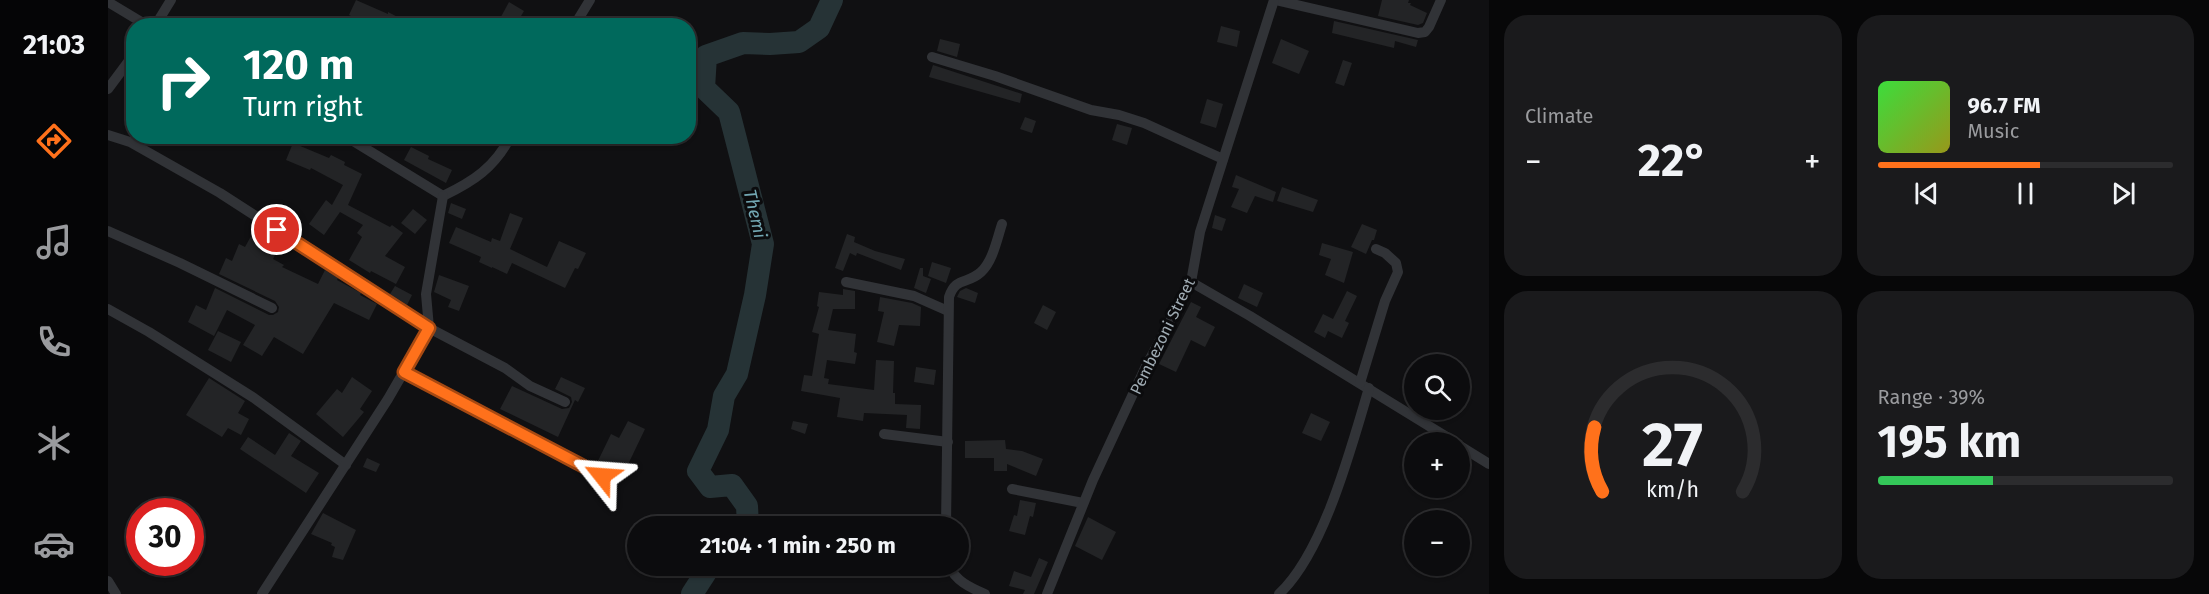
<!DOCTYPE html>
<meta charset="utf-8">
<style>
:root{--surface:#0c0c0e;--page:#1a1a1c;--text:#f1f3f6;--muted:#9a9b9e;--line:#2c2c2e;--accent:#ff711b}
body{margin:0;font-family:"Fira Sans",sans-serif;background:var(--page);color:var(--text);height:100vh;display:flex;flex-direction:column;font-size:22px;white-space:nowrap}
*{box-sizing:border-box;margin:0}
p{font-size:20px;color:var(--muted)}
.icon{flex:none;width:33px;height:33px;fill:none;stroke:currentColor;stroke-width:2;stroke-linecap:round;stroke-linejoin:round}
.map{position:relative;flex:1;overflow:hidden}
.side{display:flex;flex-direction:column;gap:15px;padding:15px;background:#070708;width:720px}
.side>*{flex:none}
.top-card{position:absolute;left:18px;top:18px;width:570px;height:126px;border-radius:24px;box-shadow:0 2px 4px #0004,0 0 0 2px var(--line);background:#00695c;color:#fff;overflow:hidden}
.controls{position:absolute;left:1296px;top:354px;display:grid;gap:12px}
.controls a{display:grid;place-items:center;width:66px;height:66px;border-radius:50%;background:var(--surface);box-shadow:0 2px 4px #0004,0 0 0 2px var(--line);font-size:30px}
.speed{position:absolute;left:18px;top:498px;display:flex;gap:12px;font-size:30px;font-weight:700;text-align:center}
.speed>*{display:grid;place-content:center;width:78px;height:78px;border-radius:50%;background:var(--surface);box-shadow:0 2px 4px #0004,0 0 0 2px var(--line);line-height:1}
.speed .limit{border:9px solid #d22;background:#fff;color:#111}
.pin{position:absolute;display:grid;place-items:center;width:51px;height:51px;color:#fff;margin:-26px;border:3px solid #fff;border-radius:50%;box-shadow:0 2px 6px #0007}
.me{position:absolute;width:66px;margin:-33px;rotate:298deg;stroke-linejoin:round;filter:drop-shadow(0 0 4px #0008)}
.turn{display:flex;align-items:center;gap:21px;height:126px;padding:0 18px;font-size:27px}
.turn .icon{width:78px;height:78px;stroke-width:2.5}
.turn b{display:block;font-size:42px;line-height:51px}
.big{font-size:45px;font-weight:700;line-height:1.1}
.side .card{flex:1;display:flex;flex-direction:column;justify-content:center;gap:9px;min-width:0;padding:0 21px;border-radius:24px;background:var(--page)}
.side .dial{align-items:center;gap:0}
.dial svg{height:156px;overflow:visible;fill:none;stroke:var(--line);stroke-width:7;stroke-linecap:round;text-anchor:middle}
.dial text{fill:var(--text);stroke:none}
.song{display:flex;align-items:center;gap:18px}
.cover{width:72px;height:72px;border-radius:9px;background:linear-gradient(135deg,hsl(120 70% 55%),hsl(60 70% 35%))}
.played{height:6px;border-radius:3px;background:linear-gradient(90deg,var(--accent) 55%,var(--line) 55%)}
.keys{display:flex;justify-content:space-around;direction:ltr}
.heat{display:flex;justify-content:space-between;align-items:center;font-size:33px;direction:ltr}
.charge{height:9px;border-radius:4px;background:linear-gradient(90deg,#34c759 39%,var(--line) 0)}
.side .tiles{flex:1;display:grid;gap:15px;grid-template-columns:repeat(2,1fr)}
.trip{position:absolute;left:519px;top:516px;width:342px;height:60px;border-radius:30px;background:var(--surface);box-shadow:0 2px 4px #0004,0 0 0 2px var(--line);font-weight:700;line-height:60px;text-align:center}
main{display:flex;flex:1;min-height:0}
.tabs{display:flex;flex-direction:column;width:108px;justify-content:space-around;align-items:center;background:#050506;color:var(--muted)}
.tabs .icon{width:42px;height:42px}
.tabs .current{color:var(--accent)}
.tabs b{font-size:27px;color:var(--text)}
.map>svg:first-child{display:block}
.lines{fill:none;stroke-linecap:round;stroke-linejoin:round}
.river{stroke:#263336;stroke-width:22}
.building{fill:#232426}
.street{stroke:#313337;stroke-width:10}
.route-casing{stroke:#a64912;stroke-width:15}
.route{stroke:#ff711b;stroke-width:10}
.labels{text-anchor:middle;stroke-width:6;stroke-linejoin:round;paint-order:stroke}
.street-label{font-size:16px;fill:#a0acb4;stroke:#0b0b0d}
.water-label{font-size:18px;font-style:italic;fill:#73a7b3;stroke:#0b0b0d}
</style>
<main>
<nav class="tabs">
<b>21:03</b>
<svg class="icon current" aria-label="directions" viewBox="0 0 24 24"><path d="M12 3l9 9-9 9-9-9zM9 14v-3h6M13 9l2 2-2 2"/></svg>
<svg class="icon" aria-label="music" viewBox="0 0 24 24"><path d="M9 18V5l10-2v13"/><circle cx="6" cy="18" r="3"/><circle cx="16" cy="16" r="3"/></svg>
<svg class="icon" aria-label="phone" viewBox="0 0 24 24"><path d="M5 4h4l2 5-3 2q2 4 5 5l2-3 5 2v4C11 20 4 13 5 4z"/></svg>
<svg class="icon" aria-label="climate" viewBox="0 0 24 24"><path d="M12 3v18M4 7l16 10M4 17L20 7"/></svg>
<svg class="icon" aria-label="car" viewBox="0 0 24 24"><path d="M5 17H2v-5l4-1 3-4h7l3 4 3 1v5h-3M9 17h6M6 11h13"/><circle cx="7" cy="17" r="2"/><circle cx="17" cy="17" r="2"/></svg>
</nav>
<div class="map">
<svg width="1381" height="594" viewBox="0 0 1381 594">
<rect width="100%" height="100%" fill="#101012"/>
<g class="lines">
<g class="river">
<polyline points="640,526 639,506 624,485 602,487 590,471 610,430 616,396 629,374 647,295 655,244 621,112 596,88 598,56 635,43 662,44 691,42 711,28 724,0"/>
<polyline points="584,594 602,566"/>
</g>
</g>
<g class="building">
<polygon points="248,0 280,14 280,12 307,26 263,26 241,15"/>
<polygon points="1274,0 1301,0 1300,3 1303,3 1302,5 1319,13 1315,23 1310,25 1270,16"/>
<polygon points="401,2 416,11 407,26 388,26"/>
<polygon points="1226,21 1310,40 1308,47 1287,41 1286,48 1224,33"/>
<polygon points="1113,26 1132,31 1129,47 1109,42"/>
<polygon points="832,39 852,44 849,57 829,51"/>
<polygon points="1173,39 1201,51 1191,74 1164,63"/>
<polygon points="1235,60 1244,63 1236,86 1227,83"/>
<polygon points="825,65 914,94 912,103 821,77"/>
<polygon points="1099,99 1115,104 1108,128 1092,123"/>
<polygon points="917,117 928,121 924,133 912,129"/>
<polygon points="1009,124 1024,128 1019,145 1004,140"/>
<polygon points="185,143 221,158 223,155 237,162 236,165 254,174 240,205 282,227 284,225 295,233 277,256 297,267 288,284 263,271 262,273 241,260 254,237 249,233 255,225 232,212 216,235 201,224 218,200 224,205 235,185 203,168 202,170 178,160"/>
<polygon points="303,147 321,156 320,159 344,170 338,183 296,160"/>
<polygon points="1128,175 1168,192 1165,202 1147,196 1139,213 1123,207 1131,189 1124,187"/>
<polygon points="1174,187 1210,200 1205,212 1169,201"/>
<polygon points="343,203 358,209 354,219 340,213"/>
<polygon points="305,209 319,220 307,234 293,223"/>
<polygon points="402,213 415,218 402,249 439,267 451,241 478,253 470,269 467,268 457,288 404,263 399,274 384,267 384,268 371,262 373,257 341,243 348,227 383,242 384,238 392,241"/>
<polygon points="1107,215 1118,219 1114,231 1104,228"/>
<polygon points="1254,224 1269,230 1266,240 1264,240 1258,254 1243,247"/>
<polygon points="148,227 174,242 165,259 176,265 174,267 210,284 217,270 230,278 229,280 253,293 252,295 269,304 261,320 226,303 195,354 166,337 154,356 135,345 147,325 119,310 106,336 80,322 88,305 98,310 107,288 161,315 165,315 170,312 171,307 167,301 111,274 118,258 124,261 131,244 137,247"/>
<polygon points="739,234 747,237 746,242 767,251 797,259 793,270 749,253 748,256 742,253 735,271 727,268"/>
<polygon points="1214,243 1245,252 1236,283 1217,275 1223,259 1211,255"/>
<polygon points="824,262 843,268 838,283 820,276"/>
<polygon points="812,268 815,268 815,276 823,279 818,293 806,288"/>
<polygon points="331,275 361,286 351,311 340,307 343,300 326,292"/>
<polygon points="1136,284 1155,293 1149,307 1130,298"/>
<polygon points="287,286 304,295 299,305 282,294"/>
<polygon points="858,288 870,293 867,303 849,297 852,291"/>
<polygon points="735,289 747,291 747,309 725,309 720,330 748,334 746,352 749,353 747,364 719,360 716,378 721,379 720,384 766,390 768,360 786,361 785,393 787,393 787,404 813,405 812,429 798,428 799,415 756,413 755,421 729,417 732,398 693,391 696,375 704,376 711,334 704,332 711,307 709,306 711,292 735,295"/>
<polygon points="1239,291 1249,296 1237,321 1241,323 1234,338 1220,331 1217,338 1206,332 1215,314 1225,319"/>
<polygon points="772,297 804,303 813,307 812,326 791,325 786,346 769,342 776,312 770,311"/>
<polygon points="1083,302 1093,307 1088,317 1107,327 1097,347 1083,340 1068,372 1051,364"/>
<polygon points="935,305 948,312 939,330 926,323"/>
<polygon points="110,331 133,342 123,362 100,350"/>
<polygon points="808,367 828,370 826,385 806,382"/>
<polygon points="244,377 264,391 252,409 256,412 235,437 208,414 229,389 234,393"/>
<polygon points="453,377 477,388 470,402 467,400 450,437 392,409 404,386 454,409 461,408 464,402 463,397 447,389"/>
<polygon points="101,378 137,401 130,413 141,419 133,435 120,428 114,437 78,415"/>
<polygon points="1203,413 1222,422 1213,441 1194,433"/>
<polygon points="520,421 537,429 514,477 488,465 503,434 511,438"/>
<polygon points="685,421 700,424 697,434 683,429"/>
<polygon points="181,433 193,441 183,456 211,473 198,493 132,449 140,437 167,455"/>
<polygon points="897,440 898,449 914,451 935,459 928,476 899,464 899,471 886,471 886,458 857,458 857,441"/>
<polygon points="259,458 272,464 268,472 255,467"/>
<polygon points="912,500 928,503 925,517 922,516 917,535 901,531 906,515 909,516"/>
<polygon points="215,513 248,530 235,560 224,557 227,547 223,545 224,543 203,534"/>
<polygon points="980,517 1008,532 994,560 967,546"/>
<polygon points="931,558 940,562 926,594 915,594 917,590 901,586 906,571 923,577"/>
</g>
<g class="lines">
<g class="street">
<polyline points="1167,0 1310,33 1317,32 1321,27 1333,0"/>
<polyline points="0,2 40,26"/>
<polyline points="47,26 63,0"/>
<polyline points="466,26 482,0"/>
<polyline points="824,57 887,76 983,110 1011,115 1036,123 1115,159"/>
<polyline points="0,89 26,54"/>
<polyline points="0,135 22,142 112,193 321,328 397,368 422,386 457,402"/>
<polyline points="237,136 335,196"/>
<path d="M335 196C366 181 386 168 403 136"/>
<polyline points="0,231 72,263 164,308"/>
<polyline points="738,282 806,296 840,311"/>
<polyline points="1083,282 1142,316 1347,442"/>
<polyline points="0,309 41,332 146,398 238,465"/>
<polyline points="295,372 494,476"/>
<polyline points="1252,383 1277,301 1290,272 1288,263 1277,253 1268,249"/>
<polyline points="776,434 840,442"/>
<polyline points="1352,446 1381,464"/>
<polyline points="904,489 975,503"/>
<path d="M838 526 841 297C848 276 859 285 873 272 885 261 889 239 894 224"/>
<path d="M841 566C848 581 861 587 877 594"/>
<polyline points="0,581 8,594"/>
<polyline points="154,594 280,399 321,328 318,294 335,196"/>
<polyline points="939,594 985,480 1037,368 1083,282 1092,232 1166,0"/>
<path d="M1171 594C1216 552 1243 448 1261 388"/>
</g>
</g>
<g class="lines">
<g class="route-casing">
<polyline id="route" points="169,230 321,328 296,372 494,476"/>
</g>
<use href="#route" class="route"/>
</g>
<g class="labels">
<g class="street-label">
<text transform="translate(1054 336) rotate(-64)" y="6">Pembezoni Street</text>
</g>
<g class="water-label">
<text transform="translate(647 214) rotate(77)" y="6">Themi</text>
</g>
</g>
</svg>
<div class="controls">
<a><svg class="icon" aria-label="search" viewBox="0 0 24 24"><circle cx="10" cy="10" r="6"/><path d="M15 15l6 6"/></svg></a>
<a>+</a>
<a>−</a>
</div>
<div class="speed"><div class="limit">30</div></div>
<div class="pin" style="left:169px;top:230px;background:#d93025"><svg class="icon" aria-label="arrive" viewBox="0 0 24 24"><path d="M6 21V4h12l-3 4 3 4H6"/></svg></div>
<svg class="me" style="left:494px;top:476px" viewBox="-20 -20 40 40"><path d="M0-17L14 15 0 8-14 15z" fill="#ff711b" stroke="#fff" stroke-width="4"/></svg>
<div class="trip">21:04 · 1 min · 250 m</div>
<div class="top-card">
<div class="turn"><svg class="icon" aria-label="right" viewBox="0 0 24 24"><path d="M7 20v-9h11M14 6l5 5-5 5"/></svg><div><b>120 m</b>Turn right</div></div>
</div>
</div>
<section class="side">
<div class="tiles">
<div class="card"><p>Climate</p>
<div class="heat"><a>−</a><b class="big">22°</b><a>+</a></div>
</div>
<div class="card">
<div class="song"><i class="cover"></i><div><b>96.7 FM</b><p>Music</p></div></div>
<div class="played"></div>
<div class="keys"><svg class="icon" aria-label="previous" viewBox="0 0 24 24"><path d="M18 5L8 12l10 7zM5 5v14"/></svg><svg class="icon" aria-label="pause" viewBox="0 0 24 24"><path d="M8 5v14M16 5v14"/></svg><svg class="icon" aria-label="next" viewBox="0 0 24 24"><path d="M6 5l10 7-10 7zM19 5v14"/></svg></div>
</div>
<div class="card dial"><svg viewBox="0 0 100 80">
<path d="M14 69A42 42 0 1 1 86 69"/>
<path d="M14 69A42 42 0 0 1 10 36" stroke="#ff711b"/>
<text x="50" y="56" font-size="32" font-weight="700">27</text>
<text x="50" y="72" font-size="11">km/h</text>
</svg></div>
<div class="card"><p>Range · 39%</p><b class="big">195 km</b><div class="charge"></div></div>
</div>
</section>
</main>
